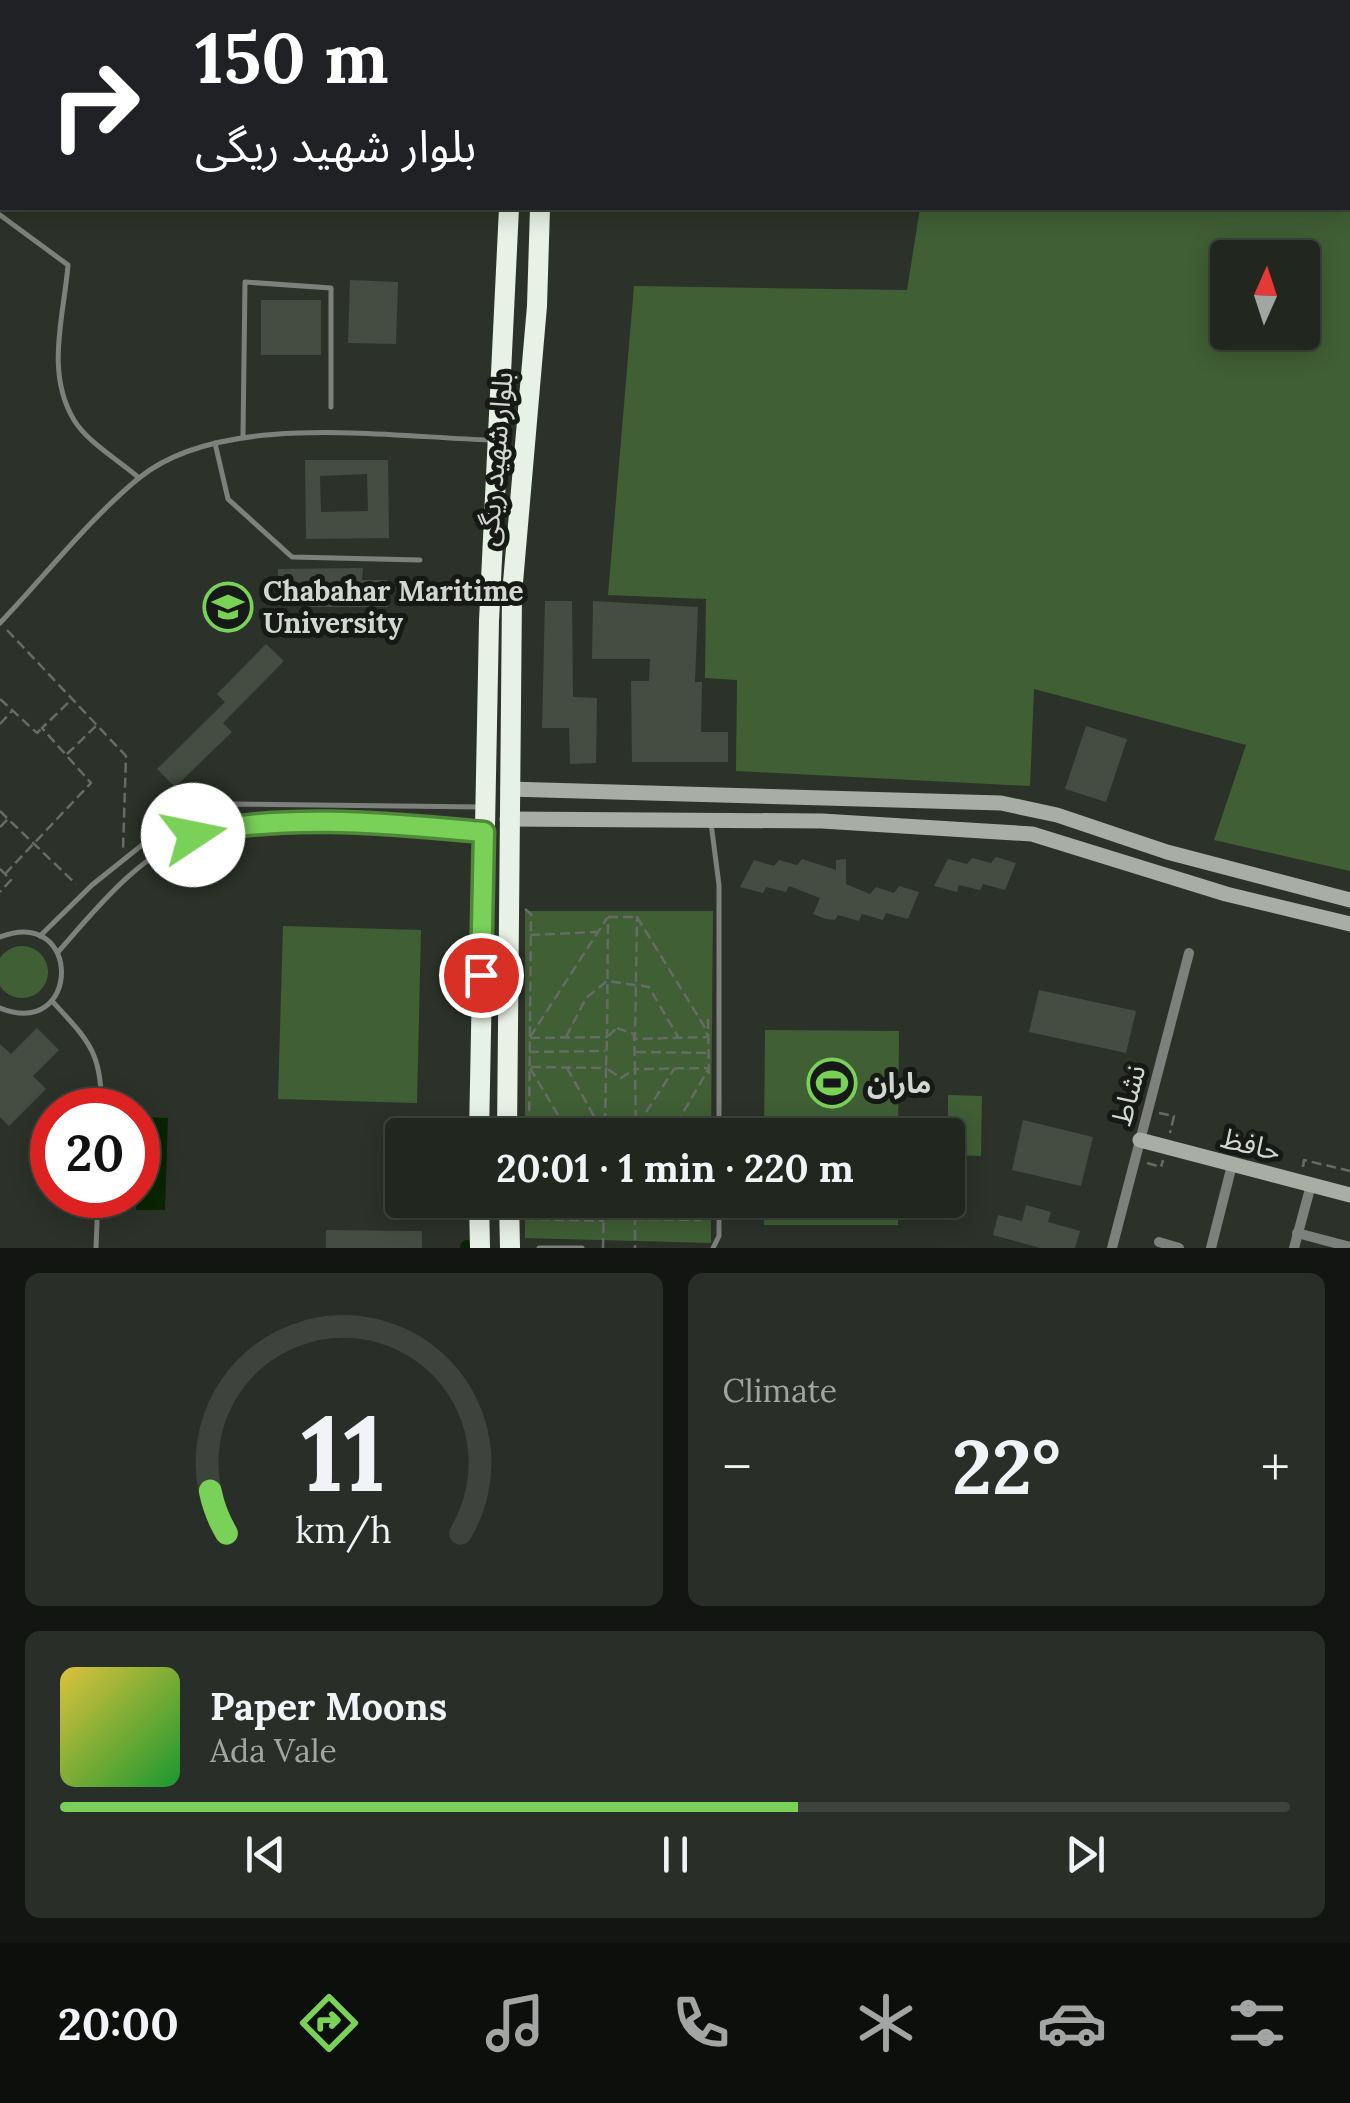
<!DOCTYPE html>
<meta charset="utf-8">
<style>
:root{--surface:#21261f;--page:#292e28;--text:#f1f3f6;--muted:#a2a5a4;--line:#3e433d;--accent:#79d157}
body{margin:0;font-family:Lora,"Noto Sans Arabic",serif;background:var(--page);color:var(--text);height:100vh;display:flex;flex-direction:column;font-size:38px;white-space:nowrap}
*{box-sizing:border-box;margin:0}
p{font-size:32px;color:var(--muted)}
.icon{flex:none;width:55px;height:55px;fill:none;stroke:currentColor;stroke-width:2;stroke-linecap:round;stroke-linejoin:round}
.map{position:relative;height:1248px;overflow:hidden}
.details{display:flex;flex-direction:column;gap:25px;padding:25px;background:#121511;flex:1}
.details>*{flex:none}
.top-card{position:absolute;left:0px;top:0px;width:1350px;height:210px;box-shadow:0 5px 25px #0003,0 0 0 2px var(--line);background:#202124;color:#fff;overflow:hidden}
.needle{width:65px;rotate:3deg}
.fabs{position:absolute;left:1210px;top:240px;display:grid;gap:20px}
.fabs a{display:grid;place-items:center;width:110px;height:110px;border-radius:10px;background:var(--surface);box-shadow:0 5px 25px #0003,0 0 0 2px var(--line);font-size:50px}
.speed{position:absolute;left:30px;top:1088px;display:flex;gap:20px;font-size:50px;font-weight:700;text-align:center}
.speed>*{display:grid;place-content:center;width:130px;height:130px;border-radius:50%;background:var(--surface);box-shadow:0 5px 25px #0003,0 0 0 2px var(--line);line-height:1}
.speed .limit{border:15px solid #d22;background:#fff;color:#111}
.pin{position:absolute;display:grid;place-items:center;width:85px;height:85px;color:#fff;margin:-42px;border:5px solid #fff;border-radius:50%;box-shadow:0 2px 10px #0007}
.me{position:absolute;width:110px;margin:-55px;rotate:79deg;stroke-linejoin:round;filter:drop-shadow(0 0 8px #0008)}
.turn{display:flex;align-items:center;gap:35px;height:210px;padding:0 30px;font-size:45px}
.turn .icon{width:130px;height:130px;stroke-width:2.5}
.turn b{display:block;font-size:70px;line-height:85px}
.big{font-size:75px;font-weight:700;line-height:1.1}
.details .widget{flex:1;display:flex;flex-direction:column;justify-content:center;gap:15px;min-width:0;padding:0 35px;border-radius:15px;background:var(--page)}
.details .dial{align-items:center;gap:0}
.dial svg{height:260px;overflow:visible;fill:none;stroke:var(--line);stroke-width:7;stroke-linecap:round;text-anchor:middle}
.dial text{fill:var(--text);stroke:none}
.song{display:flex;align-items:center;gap:30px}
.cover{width:120px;height:120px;border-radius:15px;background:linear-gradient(135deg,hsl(50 70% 55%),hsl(130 70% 35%))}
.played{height:10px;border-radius:5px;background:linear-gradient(90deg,var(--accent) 60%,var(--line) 60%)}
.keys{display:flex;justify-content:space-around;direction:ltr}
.heat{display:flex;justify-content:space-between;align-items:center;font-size:55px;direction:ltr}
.details .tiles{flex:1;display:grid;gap:25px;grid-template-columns:1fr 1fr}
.widget:last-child{grid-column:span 2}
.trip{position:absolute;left:385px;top:1118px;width:580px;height:100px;border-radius:10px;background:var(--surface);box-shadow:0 5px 25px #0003,0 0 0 2px var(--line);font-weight:700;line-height:100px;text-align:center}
.dock{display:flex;height:160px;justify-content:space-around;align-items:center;background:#0d0f0c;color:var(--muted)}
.dock .icon{width:70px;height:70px}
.dock .selected{color:var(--accent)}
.dock b{font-size:45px;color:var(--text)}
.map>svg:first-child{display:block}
.green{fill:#405f35;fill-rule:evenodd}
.water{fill:#092500}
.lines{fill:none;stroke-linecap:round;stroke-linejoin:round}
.canal{stroke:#092500;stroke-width:14}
.building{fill:#454c42;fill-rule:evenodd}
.path{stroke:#666c64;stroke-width:2.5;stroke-dasharray:10 5;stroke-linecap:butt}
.lane{stroke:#7d807c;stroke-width:5}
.street{stroke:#7d807c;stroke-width:10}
.secondary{stroke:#a8aea6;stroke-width:15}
.highway{stroke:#e8f1e5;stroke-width:20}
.route-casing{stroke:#4f8839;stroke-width:25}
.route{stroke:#79d157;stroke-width:18}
.labels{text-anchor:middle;stroke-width:10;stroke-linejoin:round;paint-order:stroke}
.street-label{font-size:28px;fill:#d3d7d2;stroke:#161915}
.poi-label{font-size:28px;font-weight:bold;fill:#d3d7d2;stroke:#161915;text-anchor:start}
</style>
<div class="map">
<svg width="1350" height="1248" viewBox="0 0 1350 1248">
<rect width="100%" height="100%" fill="#2c3229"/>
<g class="green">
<path d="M1350 93V871L1214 840 1246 745 1034 689 1030 786 736 771 737 680 705 678 706 599 608 595 634 286 907 290 920 208H1348ZM1228 258H1302V332H1228Z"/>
<polygon points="525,911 713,911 711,1135 525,1135"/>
<polygon points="283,926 421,930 417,1103 278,1099"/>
<circle cx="22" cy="972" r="26"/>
<polygon points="765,1030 899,1031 898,1135 764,1135"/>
<polygon points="948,1095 982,1096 981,1156 948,1155"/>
<polygon points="525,1200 711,1200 711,1243 525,1238"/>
<rect x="764" y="1200" width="134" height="25"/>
</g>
<polygon class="water" points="139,1117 168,1118 165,1210 136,1210"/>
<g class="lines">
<polyline class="canal" points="467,1247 467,1248"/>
</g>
<g class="building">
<polygon points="350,280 398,282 396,344 348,343"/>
<rect x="261" y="300" width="60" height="55"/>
<path d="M305 460H388L389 538 306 539ZM367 474 368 511 321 512 320 476Z"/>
<polygon points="363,568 362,580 387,580 388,607 305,607 305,594 278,594 278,569"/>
<polygon points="545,601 572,601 573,697 597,698 596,763 570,764 569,728 542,728"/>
<polygon points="593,601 698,607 695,682 702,682 701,732 728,732 728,762 632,762 631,681 649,681 650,659 592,659"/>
<polygon points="266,644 284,661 223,723 232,732 175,787 157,769 225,702 217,694"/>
<polygon points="1086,726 1127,739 1106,802 1065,789"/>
<polygon points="996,857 1016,863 1005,890 983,884 980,890 959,885 957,892 934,886 948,859 967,864 972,858 991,863"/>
<polygon points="802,859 836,870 836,860 846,859 846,884 870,894 876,887 894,893 899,886 919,892 908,919 886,913 883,920 862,914 859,921 838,915 835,920 826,919 813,914 820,898 789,886 786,892 766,887 763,893 740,887 754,860 774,866 779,860 797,865"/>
<polygon points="1039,990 1136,1011 1126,1053 1029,1032"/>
<polygon points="37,1028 59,1050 33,1076 46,1089 9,1126 0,1117 0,1044 11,1054"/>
<polygon points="1023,1120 1093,1137 1081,1186 1012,1170"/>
<polygon points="1026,1205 1051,1212 1048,1222 1080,1231 1075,1248 1040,1248 993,1235 998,1215 1022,1221"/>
<polygon points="326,1230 422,1231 422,1248 326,1248"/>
</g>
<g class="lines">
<g class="path">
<polyline points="7,630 126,756 123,849"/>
<polyline points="0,699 37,733 41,729"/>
<polyline points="0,724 12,711"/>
<polyline points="67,754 97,725"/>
<polyline points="0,811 7,818"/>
<polyline points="0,827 8,819 76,884"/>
<polyline points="0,869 11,880 0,892"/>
<polyline points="5,874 91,783 42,728 72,699"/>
<polyline points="525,909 531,914 529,1135"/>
<polyline points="608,917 635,917"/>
<polygon points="637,917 704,1026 708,1037 635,1039"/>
<polyline points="530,935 597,932"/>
<polyline points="708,1019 709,1078"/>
<polygon points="617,1028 634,1034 635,1069 621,1078 606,1068 607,1037"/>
<polyline points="530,1037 607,918"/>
<polyline points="566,1037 586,998 607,981 649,987 678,1037"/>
<polyline points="530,1038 607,1037 608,917"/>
<polyline points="529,1052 605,1051"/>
<polyline points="636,1052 709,1053"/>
<polyline points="531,1067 606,1068 605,1135"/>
<polyline points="530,1068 570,1135"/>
<polyline points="567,1068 595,1118 605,1126 636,1128 674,1069"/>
<polyline points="1159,1113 1174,1116 1170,1133"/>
<polyline points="636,1135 635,1069 709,1068 670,1135"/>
<polyline points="1147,1163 1161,1167 1163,1160"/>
<polyline points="1303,1167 1304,1160 1350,1171"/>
<polyline points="528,1200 528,1219 604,1221"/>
<polyline points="635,1200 635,1248"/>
<polyline points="634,1219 701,1220"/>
<polyline points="603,1248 604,1200"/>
</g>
<g class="lane">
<polyline points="0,33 2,34"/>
<path d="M0 215 68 265C64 316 45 372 74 420 87 442 120 461 139 478"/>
<polyline points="243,436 245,282 331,288 331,407"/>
<polyline points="215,443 228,499 292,557 420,560"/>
<path d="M0 623C44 577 90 518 139 478 221 411 388 437 490 440"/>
<polyline points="711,823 719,885 719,1135"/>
<polyline points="40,936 92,885 152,837 195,816 235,804 481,807"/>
<path d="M0 937C83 905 81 1041 0 1008"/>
<path d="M58 952C96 909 139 854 196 834 257 812 409 826 478 832"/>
<path d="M52 1001C89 1041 103 1054 101 1110"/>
<polyline points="96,1248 98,1195"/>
<polyline points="539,1248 582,1248"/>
<polyline points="713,1248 719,1236 719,1200"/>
</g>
<g class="street">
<polyline points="1297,1233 1350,1247"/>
<polyline points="1159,1242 1179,1248"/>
<polyline points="1112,1248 1189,953"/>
<polyline points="1211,1248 1232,1165"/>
<polyline points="1294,1248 1311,1185"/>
</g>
<g class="secondary">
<polyline points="508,789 1001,803 1057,815 1167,852 1350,900"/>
<polyline points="507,819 822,821 1032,834 1226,894 1350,924"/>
<polyline points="1140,1140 1350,1195"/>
</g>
<g class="highway">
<polyline points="497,0 497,2"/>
<polyline points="532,0 532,2"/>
<polyline points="479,1135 489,621 509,208"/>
<polyline points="507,1135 512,594 537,306 540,208"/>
<polyline points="479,1200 480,1248"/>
<polyline points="509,1200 510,1248"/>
</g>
</g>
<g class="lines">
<g class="route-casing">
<path id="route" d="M193 835C280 812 394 824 484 832L481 975"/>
</g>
<use href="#route" class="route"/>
</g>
<defs>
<g id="university-ring" transform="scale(2.5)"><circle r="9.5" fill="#161915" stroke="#79d157" stroke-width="1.5"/><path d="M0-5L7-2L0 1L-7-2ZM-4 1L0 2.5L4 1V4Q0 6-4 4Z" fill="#79d157"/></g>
<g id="stadium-ring" transform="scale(2.5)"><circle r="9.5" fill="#161915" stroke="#79d157" stroke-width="1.5"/><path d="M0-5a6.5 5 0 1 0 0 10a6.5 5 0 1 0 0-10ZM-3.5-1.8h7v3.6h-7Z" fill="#79d157"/></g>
</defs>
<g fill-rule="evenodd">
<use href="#university-ring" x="228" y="607"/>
<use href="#stadium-ring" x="832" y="1083"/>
</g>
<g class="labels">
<g class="street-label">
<text transform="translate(495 459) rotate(-85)" y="10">بلوار شهید ریگی</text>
<text transform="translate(1128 1095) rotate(-75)" y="10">نشاط</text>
<text transform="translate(1251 1144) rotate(14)" y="10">حافظ</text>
</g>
<g class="poi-label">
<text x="263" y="601">Chabahar Maritime<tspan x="263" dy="32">University</tspan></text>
<text x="867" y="1093">ماران</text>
</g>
</g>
</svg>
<div class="fabs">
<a><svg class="needle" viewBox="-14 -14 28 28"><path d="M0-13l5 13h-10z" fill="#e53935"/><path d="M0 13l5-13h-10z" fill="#a2a5a4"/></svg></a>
</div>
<div class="speed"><div class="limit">20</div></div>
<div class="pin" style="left:481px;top:975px;background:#d93025"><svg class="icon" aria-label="arrive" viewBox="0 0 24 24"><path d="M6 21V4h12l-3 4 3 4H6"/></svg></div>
<svg class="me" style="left:193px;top:835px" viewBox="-20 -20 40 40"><circle r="19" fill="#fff"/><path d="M0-13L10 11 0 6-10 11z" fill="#79d157"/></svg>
<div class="trip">20:01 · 1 min · 220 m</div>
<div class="top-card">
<div class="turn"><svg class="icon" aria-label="right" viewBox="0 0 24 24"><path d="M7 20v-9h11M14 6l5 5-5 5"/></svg><div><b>150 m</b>بلوار شهید ریگی</div></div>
</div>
</div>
<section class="details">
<div class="tiles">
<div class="widget dial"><svg viewBox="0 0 100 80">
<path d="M14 69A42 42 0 1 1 86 69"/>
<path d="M14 69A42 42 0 0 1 9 56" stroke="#79d157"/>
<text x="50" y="56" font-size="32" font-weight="700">11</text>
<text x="50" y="72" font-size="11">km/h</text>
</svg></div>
<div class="widget"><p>Climate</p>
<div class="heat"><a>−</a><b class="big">22°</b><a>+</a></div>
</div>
<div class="widget">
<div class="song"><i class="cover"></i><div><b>Paper Moons</b><p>Ada Vale</p></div></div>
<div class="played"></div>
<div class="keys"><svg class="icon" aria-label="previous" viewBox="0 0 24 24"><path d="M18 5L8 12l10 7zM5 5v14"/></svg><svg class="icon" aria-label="pause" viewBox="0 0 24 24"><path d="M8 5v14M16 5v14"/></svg><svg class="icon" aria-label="next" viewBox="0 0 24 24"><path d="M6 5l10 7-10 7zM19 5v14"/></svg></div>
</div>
</div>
</section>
<nav class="dock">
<b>20:00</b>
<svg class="icon selected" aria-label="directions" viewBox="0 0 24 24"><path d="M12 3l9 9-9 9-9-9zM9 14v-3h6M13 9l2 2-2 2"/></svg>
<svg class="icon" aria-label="music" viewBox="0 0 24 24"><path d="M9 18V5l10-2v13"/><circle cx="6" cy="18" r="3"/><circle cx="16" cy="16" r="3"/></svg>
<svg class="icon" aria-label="phone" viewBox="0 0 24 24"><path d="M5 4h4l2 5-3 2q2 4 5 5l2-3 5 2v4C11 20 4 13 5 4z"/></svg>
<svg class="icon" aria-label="climate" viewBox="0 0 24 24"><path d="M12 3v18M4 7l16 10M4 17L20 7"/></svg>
<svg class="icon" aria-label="car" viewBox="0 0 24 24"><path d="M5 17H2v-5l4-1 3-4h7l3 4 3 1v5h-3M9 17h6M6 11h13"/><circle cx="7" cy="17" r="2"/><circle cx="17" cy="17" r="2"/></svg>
<svg class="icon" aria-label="filters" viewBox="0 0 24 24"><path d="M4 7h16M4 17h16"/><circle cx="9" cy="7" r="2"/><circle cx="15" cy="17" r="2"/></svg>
</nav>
